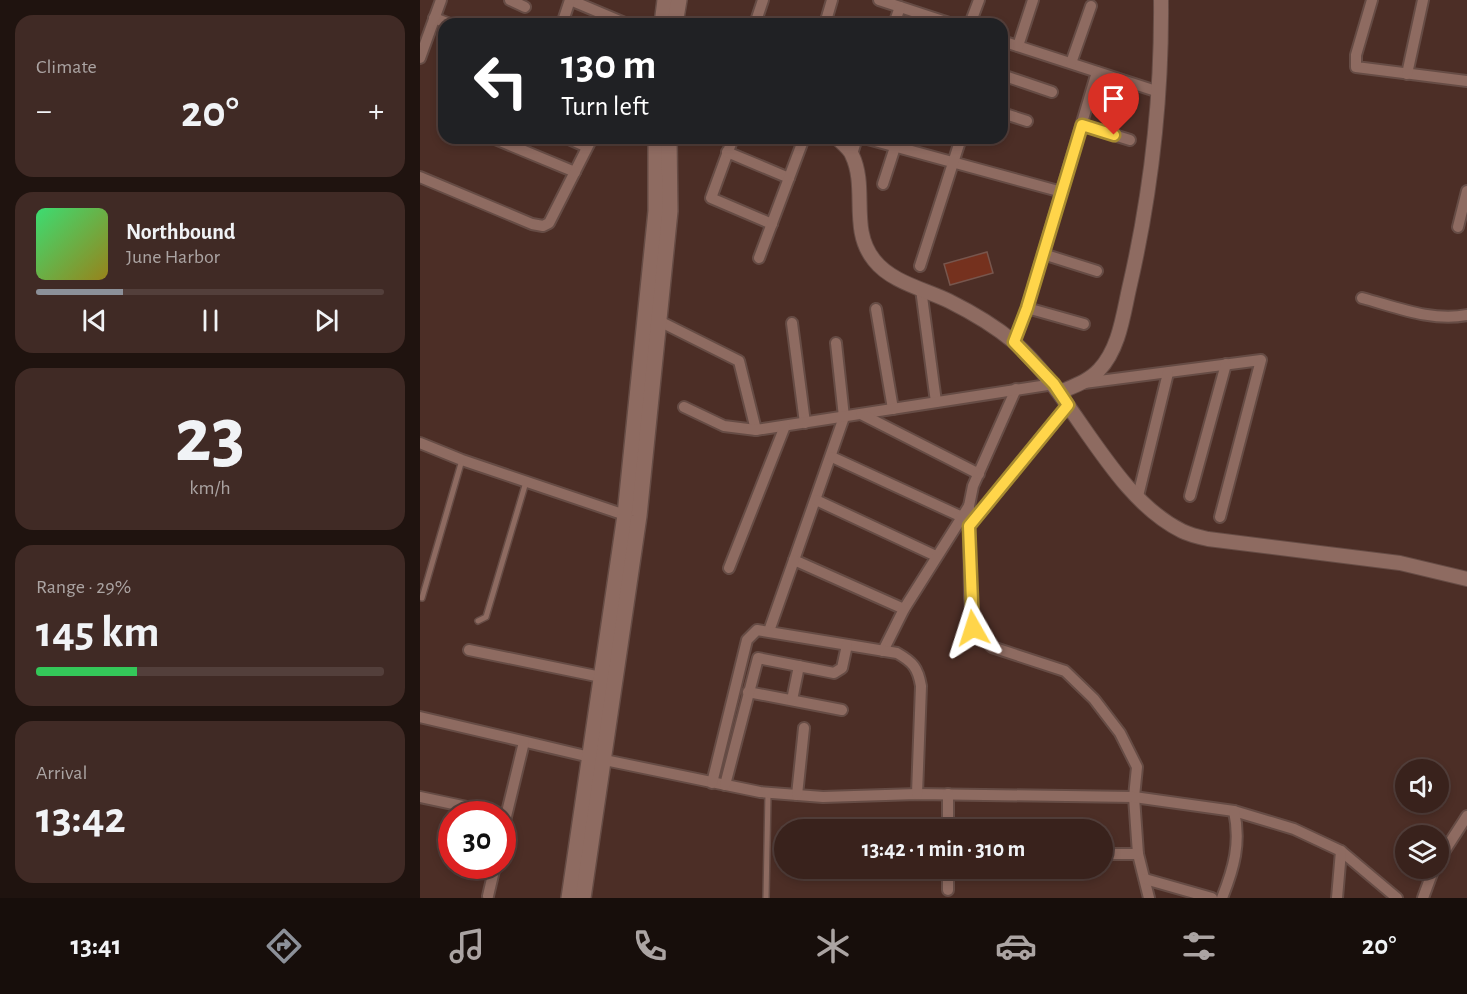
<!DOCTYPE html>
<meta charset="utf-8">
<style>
:root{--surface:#39221c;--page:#402a25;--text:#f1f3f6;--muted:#aba4a3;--line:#533f3b;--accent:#8c9099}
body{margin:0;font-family:"Alegreya Sans",sans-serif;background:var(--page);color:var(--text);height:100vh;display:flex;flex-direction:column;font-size:22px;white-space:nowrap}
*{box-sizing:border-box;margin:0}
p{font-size:20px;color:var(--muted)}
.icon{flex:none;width:33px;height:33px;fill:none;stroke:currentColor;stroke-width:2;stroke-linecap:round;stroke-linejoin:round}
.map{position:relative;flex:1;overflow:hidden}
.drawer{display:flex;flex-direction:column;gap:15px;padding:15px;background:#1f130f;width:420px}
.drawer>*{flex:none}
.guide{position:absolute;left:18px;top:18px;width:570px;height:126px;border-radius:18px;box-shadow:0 3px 9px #0003,0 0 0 2px var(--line);background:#202124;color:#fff;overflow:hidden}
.tools{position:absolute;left:975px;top:759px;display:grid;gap:12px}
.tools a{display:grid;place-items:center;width:54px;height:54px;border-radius:50%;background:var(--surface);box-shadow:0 3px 9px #0003,0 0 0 2px var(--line);font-size:30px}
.speed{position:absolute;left:18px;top:801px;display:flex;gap:12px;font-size:30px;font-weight:700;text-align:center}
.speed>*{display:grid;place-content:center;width:78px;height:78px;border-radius:50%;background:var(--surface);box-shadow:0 3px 9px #0003,0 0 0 2px var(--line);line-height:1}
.speed .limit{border:9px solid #d22;background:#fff;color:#111}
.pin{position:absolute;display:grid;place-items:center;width:51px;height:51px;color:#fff;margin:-62px -26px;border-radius:50% 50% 50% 0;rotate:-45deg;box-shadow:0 0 6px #0007}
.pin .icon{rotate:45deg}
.me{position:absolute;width:66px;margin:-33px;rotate:354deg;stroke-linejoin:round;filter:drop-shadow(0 0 4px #0008)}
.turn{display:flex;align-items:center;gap:21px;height:126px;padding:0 24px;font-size:27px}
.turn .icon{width:78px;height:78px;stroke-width:2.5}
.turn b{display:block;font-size:42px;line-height:51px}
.big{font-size:45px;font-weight:700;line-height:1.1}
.drawer .card{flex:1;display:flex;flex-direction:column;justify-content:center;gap:9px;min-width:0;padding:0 21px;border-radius:18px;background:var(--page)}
.drawer .dial{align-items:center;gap:0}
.dial b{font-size:78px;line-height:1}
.song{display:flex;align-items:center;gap:18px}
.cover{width:72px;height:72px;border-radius:9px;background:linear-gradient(135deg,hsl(140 70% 55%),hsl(50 70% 35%))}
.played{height:6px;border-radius:3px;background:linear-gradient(90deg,var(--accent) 25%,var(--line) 25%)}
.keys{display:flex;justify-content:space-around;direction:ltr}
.heat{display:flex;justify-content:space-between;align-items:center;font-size:33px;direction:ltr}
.charge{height:9px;border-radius:4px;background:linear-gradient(90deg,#34c759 29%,var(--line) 0)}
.trip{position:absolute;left:354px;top:819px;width:339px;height:60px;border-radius:30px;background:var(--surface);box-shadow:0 3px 9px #0003,0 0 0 2px var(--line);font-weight:700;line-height:60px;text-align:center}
.tabs{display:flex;height:96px;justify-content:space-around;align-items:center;background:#170e0b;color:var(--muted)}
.tabs .icon{width:42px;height:42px}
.tabs .selected{color:var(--accent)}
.tabs b{font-size:27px;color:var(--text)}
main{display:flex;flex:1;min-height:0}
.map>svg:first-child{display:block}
.building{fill:#75311e;stroke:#77564d;stroke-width:1.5}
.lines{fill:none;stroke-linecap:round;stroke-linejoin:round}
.service-casing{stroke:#664c45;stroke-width:8}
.minor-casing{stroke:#664c45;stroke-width:14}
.tertiary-casing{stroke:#664c45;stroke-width:16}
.secondary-casing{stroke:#664c45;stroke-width:18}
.service{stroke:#8e6b61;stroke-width:5}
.minor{stroke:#8e6b61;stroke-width:10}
.tertiary{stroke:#8e6b61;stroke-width:14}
.secondary{stroke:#8e6b61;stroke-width:15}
.route-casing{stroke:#a68a30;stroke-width:15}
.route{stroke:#ffd54a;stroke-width:10}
</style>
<main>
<section class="drawer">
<div class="card"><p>Climate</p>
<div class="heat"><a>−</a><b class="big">20°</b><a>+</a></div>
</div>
<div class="card">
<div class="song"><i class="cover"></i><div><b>Northbound</b><p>June Harbor</p></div></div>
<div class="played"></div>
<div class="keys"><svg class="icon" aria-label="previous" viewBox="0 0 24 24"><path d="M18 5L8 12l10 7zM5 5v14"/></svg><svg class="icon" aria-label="pause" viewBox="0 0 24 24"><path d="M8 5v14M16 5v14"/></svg><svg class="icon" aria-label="next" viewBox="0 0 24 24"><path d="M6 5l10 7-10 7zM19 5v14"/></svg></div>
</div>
<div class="card dial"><b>23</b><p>km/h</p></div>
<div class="card"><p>Range · 29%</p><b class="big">145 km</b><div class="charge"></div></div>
<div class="card"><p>Arrival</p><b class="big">13:42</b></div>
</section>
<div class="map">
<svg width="1047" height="898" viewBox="0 0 1047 898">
<rect width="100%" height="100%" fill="#4c2e26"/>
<polygon class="building" points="567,252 573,273 530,285 524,264"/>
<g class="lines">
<g class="service-casing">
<g id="service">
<polyline points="2,598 42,460"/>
<polyline points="58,621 66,617 106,482"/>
<polyline points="346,898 348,793"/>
</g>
</g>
<g class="minor-casing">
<g id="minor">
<polyline points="90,0 105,7"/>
<polyline points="150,0 207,24"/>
<polyline points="459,0 532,24"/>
<polyline points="952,0 936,55 936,67 1047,81"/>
<polyline points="14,18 30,24"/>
<polyline points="142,24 150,0"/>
<polyline points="335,24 343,0"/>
<polyline points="405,24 412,0"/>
<polyline points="474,24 480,7"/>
<polyline points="550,24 559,0"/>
<polyline points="582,41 739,92"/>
<polyline points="598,46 613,0"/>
<polyline points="0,58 21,0"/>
<polyline points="651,63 671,6"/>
<polyline points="987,74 1003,0"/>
<polyline points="582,75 632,92"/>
<polyline points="582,113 607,121"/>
<polyline points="662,125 710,140"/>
<polyline points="73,138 155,172"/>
<polyline points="147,138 167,147"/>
<polyline points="313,138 291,198 352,224"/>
<polyline points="444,138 642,192"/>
<polyline points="307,152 369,178"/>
<polyline points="432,154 437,138"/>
<polyline points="0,177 112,224 123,226 129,223 172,138"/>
<polyline points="463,184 478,138"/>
<polyline points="1038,227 1047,191"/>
<polyline points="623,254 677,271"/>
<polyline points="339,258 384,138"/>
<polyline points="500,266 541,138"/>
<polyline points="501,289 516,402"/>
<path d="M942 298C976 307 1012 322 1047 315"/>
<polyline points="607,308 664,324"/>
<polyline points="456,309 473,409"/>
<polyline points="235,319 319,361 336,430"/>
<polyline points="372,323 385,423"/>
<polyline points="594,342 607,308 677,72"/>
<polyline points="416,343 424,417 374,560 484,609"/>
<polyline points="664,383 841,360 800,517"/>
<polyline points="596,389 553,486 549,506 550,598 553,628 572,647 645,671 674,699 700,733 717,767 714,797 718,854 729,898"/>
<polyline points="264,407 304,426 336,430 634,384"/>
<polyline points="441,414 559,474"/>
<polyline points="0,443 42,460 205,515"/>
<polyline points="412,457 540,516"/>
<polyline points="718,496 748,373"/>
<polyline points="770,496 806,364"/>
<polyline points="396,500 516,556"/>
<polyline points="549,526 648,405"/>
<polyline points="309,568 365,426"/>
<polyline points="349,631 374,560"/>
<polyline points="49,650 181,677"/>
<polyline points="463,651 484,609 549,506"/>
<polyline points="328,692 422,710"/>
<polyline points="372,700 379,666"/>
<polyline points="0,717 170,757 340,792 403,797 497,794 714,797 814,811 874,829 921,851 977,898"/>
<path d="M292 783 327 640 337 630 477 653C493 662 498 668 501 686L497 794"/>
<polyline points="305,785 338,658 414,673 422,668 427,645"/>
<polyline points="528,794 528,830"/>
<polyline points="377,795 384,728"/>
<polyline points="0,797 80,814"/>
<polyline points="82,833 104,742"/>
<polyline points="682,854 718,854"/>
<polyline points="1018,861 1047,816"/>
<polyline points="725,879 792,898"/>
<polyline points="528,890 528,868"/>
<polyline points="68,896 75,866"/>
<path d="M802 898C814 868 821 843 814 811"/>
<polyline points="917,898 921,851"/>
<polyline points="1003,898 1014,868"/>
</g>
</g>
<g class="tertiary-casing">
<g id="tertiary">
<path d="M417 138C422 143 430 149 432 155 448 188 429 229 454 260 471 282 504 289 529 301 551 312 575 326 594 342 654 394 691 496 762 531 770 535 779 537 788 539L980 563 1047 579"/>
<path d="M640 392C654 386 669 381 679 370 699 349 703 316 709 289 731 194 742 98 741 0"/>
</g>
</g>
<g class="secondary-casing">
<g id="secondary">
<polyline points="242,24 245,0"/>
<polyline points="255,24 259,0"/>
<polyline points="149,898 205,515 236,211 236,138"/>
<polyline points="163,898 219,516 250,211 249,138"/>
</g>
</g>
<use href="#service" class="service"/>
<use href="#minor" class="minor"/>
<use href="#tertiary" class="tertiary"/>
<use href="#secondary" class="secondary"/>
</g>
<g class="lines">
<g class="route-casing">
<polyline id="route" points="553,628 549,526 648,405 634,384 594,342 607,308 662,125 694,135"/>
</g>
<use href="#route" class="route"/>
</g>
</svg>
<div class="tools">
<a><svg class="icon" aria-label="sound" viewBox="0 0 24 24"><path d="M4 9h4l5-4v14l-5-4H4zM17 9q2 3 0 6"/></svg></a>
<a><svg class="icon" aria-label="layers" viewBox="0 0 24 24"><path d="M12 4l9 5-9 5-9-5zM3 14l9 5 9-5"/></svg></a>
</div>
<div class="speed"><div class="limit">30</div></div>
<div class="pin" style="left:694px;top:135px;background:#d93025"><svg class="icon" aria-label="arrive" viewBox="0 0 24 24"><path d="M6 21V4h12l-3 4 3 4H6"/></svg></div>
<svg class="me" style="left:553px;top:628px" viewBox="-20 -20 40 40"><path d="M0-17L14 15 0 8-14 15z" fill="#ffd54a" stroke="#fff" stroke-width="4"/></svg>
<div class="trip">13:42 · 1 min · 310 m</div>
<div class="guide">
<div class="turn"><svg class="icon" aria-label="left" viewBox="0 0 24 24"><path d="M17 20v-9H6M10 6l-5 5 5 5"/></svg><div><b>130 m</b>Turn left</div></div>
</div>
</div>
</main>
<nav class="tabs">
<b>13:41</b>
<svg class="icon selected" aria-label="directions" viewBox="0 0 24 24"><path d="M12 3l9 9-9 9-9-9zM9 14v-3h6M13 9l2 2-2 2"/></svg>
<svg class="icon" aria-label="music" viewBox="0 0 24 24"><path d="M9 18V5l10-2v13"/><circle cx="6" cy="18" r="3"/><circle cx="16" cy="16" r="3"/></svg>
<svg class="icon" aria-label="phone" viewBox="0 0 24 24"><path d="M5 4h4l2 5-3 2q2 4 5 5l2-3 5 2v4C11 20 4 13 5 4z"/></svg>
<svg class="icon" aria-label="climate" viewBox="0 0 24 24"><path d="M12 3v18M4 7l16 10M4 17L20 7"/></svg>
<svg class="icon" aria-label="car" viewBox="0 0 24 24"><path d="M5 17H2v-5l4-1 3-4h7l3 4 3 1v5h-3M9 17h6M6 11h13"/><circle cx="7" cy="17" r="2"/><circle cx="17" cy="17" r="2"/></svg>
<svg class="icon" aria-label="filters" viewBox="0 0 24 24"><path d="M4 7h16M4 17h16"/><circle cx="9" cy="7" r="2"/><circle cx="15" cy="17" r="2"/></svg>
<b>20°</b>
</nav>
